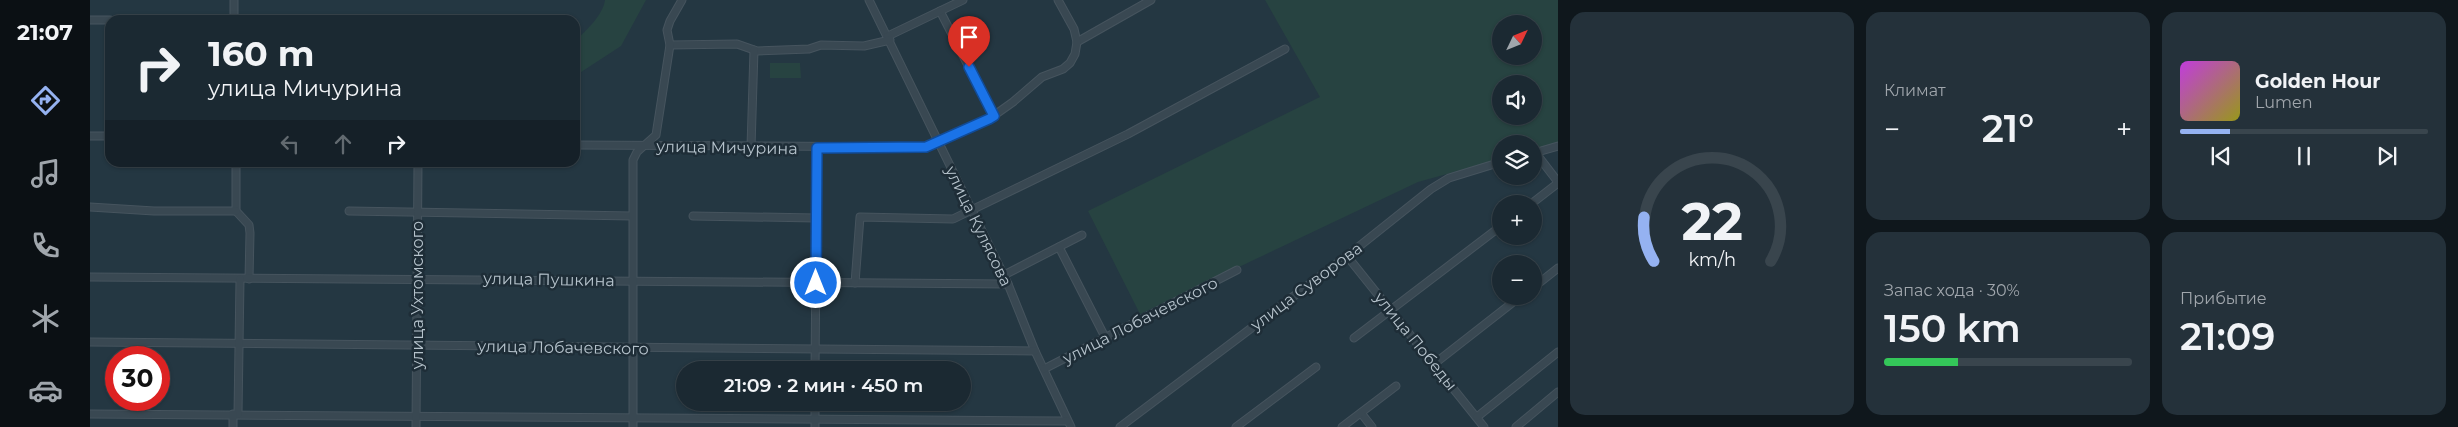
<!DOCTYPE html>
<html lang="ru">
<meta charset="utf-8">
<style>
:root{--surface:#1b2932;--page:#24313a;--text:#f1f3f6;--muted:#a0a6ac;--line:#39454d;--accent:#95b2f1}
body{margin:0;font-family:Montserrat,sans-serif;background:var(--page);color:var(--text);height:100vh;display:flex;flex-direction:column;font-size:19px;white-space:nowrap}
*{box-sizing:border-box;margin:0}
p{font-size:16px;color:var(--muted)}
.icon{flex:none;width:28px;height:28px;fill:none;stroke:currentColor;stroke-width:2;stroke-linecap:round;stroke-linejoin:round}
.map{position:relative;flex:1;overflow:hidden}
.drawer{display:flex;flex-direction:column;gap:12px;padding:12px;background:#0f171c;width:900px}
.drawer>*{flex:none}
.banner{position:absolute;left:15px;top:15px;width:475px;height:152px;border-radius:15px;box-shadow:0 1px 4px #0004,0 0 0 1px var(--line);background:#1b2932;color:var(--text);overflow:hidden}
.needle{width:32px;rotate:47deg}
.fabs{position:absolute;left:1402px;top:15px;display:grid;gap:10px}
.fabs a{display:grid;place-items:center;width:50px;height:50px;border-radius:50%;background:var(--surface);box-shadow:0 1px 4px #0004,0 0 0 1px var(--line);font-size:25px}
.speed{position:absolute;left:15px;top:346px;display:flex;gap:10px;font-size:25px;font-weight:700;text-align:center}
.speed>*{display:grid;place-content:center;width:65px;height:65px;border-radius:50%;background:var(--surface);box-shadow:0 1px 4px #0004,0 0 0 1px var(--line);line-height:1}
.speed .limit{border:8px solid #d22;background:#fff;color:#111}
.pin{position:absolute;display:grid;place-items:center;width:42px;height:42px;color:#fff;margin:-51px -21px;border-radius:50% 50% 50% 0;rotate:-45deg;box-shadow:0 0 5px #0007}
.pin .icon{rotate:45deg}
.me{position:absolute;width:55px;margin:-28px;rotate:0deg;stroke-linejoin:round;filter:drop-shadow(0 0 4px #0008)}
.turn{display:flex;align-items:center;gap:18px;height:105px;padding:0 20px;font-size:22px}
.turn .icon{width:65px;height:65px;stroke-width:2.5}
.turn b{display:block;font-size:35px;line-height:42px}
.lanes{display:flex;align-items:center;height:48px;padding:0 20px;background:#0003;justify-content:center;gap:25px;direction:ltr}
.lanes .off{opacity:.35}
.big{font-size:38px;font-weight:600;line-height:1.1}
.drawer .widget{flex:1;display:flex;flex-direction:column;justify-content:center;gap:8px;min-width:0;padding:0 18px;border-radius:15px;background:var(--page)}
.drawer .dial{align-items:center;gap:0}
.dial svg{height:130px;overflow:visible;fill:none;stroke:var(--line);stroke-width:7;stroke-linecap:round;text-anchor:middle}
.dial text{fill:var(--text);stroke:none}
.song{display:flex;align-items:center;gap:15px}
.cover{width:60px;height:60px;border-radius:8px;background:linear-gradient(135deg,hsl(290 70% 55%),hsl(60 70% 35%))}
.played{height:5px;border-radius:2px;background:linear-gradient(90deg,var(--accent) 20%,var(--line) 20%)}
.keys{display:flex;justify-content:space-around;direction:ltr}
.heat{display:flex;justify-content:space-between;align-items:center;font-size:28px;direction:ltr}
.charge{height:8px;border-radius:4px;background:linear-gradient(90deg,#34c759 30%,var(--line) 0)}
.drawer .tiles{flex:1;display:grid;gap:12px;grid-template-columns:repeat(3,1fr)}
.widget:first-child{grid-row:span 2}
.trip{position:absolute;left:586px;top:361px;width:295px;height:50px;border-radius:25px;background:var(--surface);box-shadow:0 1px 4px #0004,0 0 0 1px var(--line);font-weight:600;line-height:50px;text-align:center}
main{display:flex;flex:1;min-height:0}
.dock{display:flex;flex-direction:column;width:90px;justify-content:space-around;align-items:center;background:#0b1014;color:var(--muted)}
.dock .icon{width:35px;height:35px}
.dock .selected{color:var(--accent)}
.dock b{font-size:22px;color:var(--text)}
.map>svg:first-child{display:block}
.green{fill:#274341;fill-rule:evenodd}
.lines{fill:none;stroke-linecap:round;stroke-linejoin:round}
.minor-casing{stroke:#46545e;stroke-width:9}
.minor{stroke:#394852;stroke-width:7}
.route-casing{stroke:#114b97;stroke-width:12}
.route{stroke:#1a73e8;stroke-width:9}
.labels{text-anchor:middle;stroke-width:5;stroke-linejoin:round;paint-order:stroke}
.street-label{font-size:16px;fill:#b6c3cc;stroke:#1e2d37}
</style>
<main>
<nav class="dock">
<b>21:07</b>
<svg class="icon selected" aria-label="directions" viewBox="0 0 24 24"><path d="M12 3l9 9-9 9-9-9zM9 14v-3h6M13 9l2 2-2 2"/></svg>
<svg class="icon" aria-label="music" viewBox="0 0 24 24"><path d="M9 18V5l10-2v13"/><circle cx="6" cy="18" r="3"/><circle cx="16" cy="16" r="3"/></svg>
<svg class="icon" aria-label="phone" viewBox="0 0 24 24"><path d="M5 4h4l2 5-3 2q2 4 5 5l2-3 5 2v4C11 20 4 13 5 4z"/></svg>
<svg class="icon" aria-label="climate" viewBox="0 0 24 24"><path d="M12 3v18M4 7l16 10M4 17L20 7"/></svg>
<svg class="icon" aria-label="car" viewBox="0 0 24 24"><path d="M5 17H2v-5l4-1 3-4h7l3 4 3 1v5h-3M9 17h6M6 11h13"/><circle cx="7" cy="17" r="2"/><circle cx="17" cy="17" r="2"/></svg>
</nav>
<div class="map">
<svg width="1468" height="427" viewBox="0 0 1468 427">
<rect width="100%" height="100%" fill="#243742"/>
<g class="green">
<path d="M515 0H556L531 46 485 76V41C496 31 513 15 515 0Z"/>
<path d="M1175 0H1468V143L1444 150V144H1411V159L1328 182 1050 314 998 211 1230 97ZM1411 24H1444V56H1411ZM1411 84H1444V116H1411Z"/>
<polygon points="680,63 710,63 711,78 680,78"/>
</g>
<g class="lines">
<g class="minor-casing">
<g id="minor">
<polyline points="779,0 918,284 945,351 981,427"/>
<polyline points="850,11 904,116"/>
<polyline points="0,20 20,20"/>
<polyline points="144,20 144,0"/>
<polyline points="798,36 873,0"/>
<polyline points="987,42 1061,0"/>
<polyline points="580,45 647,44 667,51 719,49 731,45 774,46 800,40"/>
<polyline points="0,136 20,136"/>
<polyline points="485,145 836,147 899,119 923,102 952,77 973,69 980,63 985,54 987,42 984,29 968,0"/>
<polyline points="661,147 664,50"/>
<polyline points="1445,152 1468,182"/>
<polyline points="1444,153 1468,146"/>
<polyline points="146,162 146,211 159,225 160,233 159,279"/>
<polyline points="1441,204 1468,183"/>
<polyline points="0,207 64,211 146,211"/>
<polyline points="259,211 542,216"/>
<polyline points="603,216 726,218"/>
<polyline points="969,247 1015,337"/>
<polyline points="1257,256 1394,427"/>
<polyline points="914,275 992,235"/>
<polyline points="0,277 918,284"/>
<polyline points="765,283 770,217 863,219 1038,134 1195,49"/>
<polyline points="1444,287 1468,268"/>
<polyline points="1264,338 1411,226"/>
<polyline points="0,342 945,351"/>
<polyline points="1344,364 1431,296"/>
<polyline points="954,369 1147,270"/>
<polyline points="725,370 727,148"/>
<polyline points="1271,413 1282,427"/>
<polyline points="0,414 977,421"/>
<polyline points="148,414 150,279"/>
<polyline points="1387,417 1468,352"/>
<polyline points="143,427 143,414"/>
<polyline points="326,427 328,162"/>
<polyline points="543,427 543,160 547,152 566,135 580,45 577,30 580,21 592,0"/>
<polyline points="725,427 725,402"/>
<polyline points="1030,427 1257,256 1341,189 1359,178 1411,162"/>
<polyline points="1146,427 1226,367"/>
<polyline points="1252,427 1306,386"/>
<polyline points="1426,427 1468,392"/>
</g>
</g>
<use href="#minor" class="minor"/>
</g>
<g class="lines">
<g class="route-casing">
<polyline id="route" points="726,283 727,148 836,147 899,119 904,116 879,67"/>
</g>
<use href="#route" class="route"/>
</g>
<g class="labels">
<g class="street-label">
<text transform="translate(637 147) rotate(1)" y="6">улица Мичурина</text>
<text transform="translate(889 226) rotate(64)" y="6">улица Кулясова</text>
<text transform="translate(459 279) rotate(1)" y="6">улица Пушкина</text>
<text transform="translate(1216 286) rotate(-37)" y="6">улица Суворова</text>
<text transform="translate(327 295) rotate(-90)" y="6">улица Ухтомского</text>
<text transform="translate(1050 320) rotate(-27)" y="6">улица Лобачевского</text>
<text transform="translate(1326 341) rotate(51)" y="6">улица Победы</text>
<text transform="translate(473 347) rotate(1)" y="6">улица Лобачевского</text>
</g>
</g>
</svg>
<div class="fabs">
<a><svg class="needle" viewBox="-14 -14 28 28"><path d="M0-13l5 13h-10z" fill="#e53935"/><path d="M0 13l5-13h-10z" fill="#a0a6ac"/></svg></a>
<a><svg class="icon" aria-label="sound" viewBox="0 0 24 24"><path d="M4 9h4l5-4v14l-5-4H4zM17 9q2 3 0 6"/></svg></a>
<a><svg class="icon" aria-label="layers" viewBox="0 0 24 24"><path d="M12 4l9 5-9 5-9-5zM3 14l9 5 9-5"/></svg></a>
<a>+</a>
<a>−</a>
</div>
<div class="speed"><div class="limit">30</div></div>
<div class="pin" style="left:879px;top:67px;background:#d93025"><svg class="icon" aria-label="arrive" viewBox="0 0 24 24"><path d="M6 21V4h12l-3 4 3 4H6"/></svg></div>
<svg class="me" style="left:726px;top:283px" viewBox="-20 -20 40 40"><circle r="17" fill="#1a73e8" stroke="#fff" stroke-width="3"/><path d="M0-11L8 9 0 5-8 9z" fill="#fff"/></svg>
<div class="trip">21:09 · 2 мин · 450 m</div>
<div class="banner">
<div class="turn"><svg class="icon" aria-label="right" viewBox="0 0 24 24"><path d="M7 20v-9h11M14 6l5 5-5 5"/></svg><div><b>160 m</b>улица Мичурина</div></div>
<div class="lanes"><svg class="icon off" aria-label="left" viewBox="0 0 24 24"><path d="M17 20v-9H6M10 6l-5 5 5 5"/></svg><svg class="icon off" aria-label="ahead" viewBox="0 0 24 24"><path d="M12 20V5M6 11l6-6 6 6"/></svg><svg class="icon" aria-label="right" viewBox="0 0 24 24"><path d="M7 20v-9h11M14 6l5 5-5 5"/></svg></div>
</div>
</div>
<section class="drawer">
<div class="tiles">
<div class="widget dial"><svg viewBox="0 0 100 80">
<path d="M14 69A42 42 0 1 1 86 69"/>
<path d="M14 69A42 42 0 0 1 8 42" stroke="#95b2f1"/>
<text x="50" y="56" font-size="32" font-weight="700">22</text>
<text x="50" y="72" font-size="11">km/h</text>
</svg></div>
<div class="widget"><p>Климат</p>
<div class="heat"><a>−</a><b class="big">21°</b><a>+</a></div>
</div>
<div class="widget">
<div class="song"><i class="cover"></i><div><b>Golden Hour</b><p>Lumen</p></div></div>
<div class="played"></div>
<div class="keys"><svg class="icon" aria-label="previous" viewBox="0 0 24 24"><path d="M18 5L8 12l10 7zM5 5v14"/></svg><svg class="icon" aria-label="pause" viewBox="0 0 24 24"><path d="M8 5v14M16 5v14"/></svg><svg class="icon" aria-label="next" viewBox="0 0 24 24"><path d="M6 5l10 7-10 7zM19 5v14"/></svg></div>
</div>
<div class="widget"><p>Запас хода · 30%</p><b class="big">150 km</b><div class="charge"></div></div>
<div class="widget"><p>Прибытие</p><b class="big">21:09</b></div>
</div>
</section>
</main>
